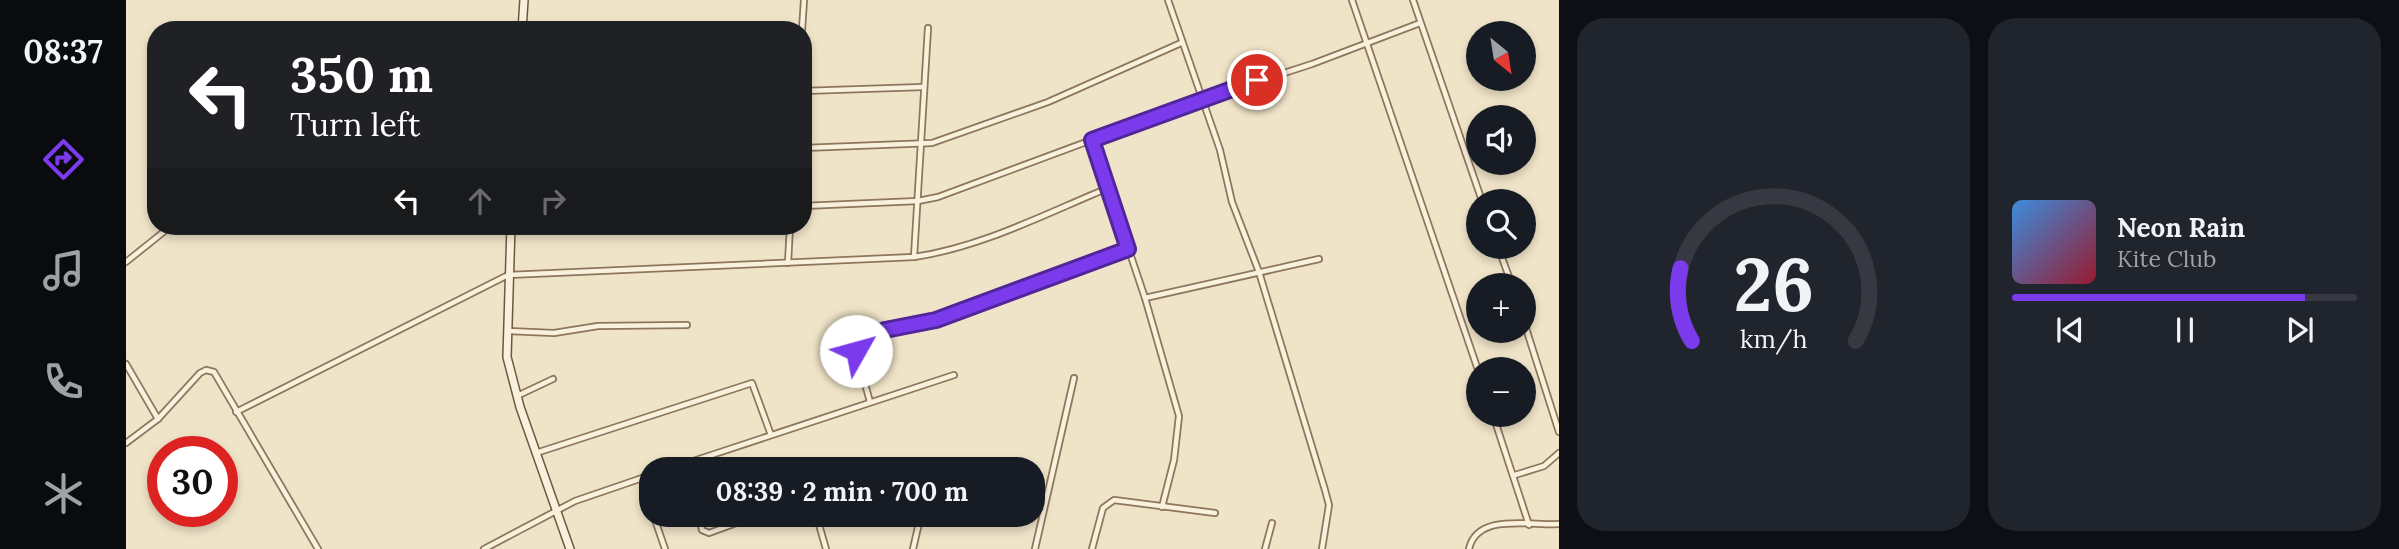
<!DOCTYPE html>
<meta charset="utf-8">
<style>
:root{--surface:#171b24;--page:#20242c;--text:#f1f3f6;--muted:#9ea1a6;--line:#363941;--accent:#7c3aed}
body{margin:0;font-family:Lora,serif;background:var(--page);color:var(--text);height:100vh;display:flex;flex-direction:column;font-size:26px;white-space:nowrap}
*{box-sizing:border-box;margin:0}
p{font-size:23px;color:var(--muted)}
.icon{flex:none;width:38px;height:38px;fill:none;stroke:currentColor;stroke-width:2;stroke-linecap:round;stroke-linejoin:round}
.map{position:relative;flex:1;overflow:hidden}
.sheet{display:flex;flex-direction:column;gap:18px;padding:18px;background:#0d0f14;width:840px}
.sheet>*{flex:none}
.banner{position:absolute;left:21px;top:21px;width:665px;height:214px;border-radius:28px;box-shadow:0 4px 10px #0003;background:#202124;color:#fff;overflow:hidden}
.needle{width:46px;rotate:150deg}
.controls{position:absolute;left:1340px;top:21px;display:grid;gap:14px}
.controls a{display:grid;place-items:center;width:70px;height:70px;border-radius:50%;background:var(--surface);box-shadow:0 4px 10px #0003;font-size:35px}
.speed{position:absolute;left:21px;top:436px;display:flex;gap:14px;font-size:35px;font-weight:700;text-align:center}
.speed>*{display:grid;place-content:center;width:91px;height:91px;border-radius:50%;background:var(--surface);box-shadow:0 4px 10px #0003;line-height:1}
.speed .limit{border:10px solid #d22;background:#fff;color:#111}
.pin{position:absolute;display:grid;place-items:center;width:60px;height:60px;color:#fff;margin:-30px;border:4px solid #fff;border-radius:50%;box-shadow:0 2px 7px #0007}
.me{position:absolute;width:77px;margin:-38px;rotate:52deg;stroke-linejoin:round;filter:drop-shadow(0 0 5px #0008)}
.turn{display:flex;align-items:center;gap:24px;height:147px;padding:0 28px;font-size:32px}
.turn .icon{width:91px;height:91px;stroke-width:2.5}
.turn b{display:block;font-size:49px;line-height:60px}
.lanes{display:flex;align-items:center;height:66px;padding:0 28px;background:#0003;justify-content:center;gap:35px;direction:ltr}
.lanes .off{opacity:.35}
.sheet .card{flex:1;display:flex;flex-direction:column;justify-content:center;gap:10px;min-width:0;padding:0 24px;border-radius:28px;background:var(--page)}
.sheet .dial{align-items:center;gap:0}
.dial svg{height:182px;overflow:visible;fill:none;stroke:var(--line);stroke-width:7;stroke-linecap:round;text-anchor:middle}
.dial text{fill:var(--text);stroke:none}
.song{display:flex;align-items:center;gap:21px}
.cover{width:84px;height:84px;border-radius:10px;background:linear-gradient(135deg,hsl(210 70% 55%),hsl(350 70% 35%))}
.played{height:7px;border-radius:4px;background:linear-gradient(90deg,var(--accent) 85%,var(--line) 85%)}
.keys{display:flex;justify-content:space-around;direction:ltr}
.sheet .tiles{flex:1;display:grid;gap:18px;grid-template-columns:repeat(2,1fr)}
.trip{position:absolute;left:513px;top:457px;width:406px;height:70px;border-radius:28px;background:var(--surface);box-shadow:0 4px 10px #0003;font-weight:700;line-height:70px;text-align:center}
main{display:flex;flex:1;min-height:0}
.tabs{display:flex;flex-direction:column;width:126px;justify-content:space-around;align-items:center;background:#090b0e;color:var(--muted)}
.tabs .icon{width:49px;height:49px}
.tabs .active{color:var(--accent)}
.tabs b{font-size:32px;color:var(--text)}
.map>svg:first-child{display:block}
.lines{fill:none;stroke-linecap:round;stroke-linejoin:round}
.street-casing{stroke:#8d765c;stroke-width:8}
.secondary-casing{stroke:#6f573f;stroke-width:10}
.street{stroke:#faf1dc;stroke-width:4.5}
.secondary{stroke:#faf1dc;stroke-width:7}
.route-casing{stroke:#51269a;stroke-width:18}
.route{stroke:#7c3aed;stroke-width:12}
</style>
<main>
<nav class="tabs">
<b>08:37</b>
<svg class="icon active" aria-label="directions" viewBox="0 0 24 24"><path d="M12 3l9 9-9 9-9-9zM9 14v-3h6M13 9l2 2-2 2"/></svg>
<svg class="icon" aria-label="music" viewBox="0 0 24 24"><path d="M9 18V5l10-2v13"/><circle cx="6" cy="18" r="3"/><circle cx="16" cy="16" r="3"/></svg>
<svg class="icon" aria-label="phone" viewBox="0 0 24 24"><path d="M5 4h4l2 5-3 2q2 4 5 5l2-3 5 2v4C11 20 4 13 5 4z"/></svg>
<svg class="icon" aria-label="climate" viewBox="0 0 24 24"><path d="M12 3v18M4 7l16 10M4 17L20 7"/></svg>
</nav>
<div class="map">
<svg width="1433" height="549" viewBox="0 0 1433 549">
<rect width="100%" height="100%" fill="#f0e4c8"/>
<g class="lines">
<g class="street-casing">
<g id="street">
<polyline points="1042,0 1094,150 1106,202 1133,272 1199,490 1203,505 1196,549"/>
<polyline points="1226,0 1353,373"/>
<polyline points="1287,0 1356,201"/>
<polyline points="676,30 678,0"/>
<polyline points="677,91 797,87"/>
<polyline points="966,140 1019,298 1053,416 1048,460 1036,507"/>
<polyline points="677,148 806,143 922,102 1055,43"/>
<polyline points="677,206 792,201 812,197 1068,102 1186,64 1294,23"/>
<polyline points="1372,247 1386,285"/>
<polyline points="788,257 802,28"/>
<polyline points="0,262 45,226"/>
<polyline points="662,263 664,226"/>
<polyline points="1019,298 1193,259"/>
<polyline points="1398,322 1433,432"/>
<polyline points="381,331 428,333 472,326 561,325"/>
<polyline points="0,364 32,419"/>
<polyline points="391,396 427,379"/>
<polyline points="744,402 730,351 733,344 759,329 810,320 1002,249"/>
<path d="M110 412 382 275 788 257C856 247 919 214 982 188"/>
<polyline points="1367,415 1403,525"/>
<polyline points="0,443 32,419 74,373 80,370 88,372 192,549"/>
<polyline points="410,453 626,383 645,435"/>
<polyline points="543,469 828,375"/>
<polyline points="1389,475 1418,466 1433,453"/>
<polyline points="516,478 525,507"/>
<polyline points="527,514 539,549"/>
<polyline points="572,514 576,530 583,533 635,514"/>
<polyline points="690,514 700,549"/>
<polyline points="358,549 449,501 525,475"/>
<polyline points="787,549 795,514"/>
<polyline points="909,549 948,378"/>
<polyline points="966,549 977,508 988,500 1089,513"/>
<polyline points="1139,549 1146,523"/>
<path d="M1343 549C1351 512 1406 526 1433 524"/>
</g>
</g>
<g class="secondary-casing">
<g id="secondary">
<polyline points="396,30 398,0"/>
<polyline points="385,226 381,357 394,407 444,549"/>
</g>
</g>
<use href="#street" class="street"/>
<use href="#secondary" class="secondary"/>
</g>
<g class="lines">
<g class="route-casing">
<polyline id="route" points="730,351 733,344 759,330 810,320 1002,249 966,140 1131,80"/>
</g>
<use href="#route" class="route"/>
</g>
</svg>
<div class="controls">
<a><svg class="needle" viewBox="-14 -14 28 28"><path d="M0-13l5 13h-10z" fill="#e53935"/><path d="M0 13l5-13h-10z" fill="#9ea1a6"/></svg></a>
<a><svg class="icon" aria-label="sound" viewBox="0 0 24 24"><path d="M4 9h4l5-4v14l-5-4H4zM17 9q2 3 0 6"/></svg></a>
<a><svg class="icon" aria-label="search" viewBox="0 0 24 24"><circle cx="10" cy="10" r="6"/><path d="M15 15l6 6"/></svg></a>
<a>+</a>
<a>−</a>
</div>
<div class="speed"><div class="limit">30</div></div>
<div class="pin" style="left:1131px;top:80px;background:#d93025"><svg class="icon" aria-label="arrive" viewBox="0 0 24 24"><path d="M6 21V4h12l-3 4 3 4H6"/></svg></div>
<svg class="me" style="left:730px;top:351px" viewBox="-20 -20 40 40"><circle r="19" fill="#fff"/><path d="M0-13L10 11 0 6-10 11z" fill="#7c3aed"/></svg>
<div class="trip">08:39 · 2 min · 700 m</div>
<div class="banner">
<div class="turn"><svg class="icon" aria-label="left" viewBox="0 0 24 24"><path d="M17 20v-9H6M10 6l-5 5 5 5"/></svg><div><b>350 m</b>Turn left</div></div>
<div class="lanes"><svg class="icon" aria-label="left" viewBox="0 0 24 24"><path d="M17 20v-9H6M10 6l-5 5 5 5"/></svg><svg class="icon off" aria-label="ahead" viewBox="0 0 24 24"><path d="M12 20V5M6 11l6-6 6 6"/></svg><svg class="icon off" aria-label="right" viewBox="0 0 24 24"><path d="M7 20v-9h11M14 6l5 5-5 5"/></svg></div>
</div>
</div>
<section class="sheet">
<div class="tiles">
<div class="card dial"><svg viewBox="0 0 100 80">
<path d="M14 69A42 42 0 1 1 86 69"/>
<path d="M14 69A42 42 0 0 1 9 37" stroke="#7c3aed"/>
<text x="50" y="56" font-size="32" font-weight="700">26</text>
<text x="50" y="72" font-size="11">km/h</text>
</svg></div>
<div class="card">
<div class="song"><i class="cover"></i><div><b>Neon Rain</b><p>Kite Club</p></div></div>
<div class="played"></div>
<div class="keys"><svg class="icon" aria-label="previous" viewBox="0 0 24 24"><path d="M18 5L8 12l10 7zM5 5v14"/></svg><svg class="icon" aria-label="pause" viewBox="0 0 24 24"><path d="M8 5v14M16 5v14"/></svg><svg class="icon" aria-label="next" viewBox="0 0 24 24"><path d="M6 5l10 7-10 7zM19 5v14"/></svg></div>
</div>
</div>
</section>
</main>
